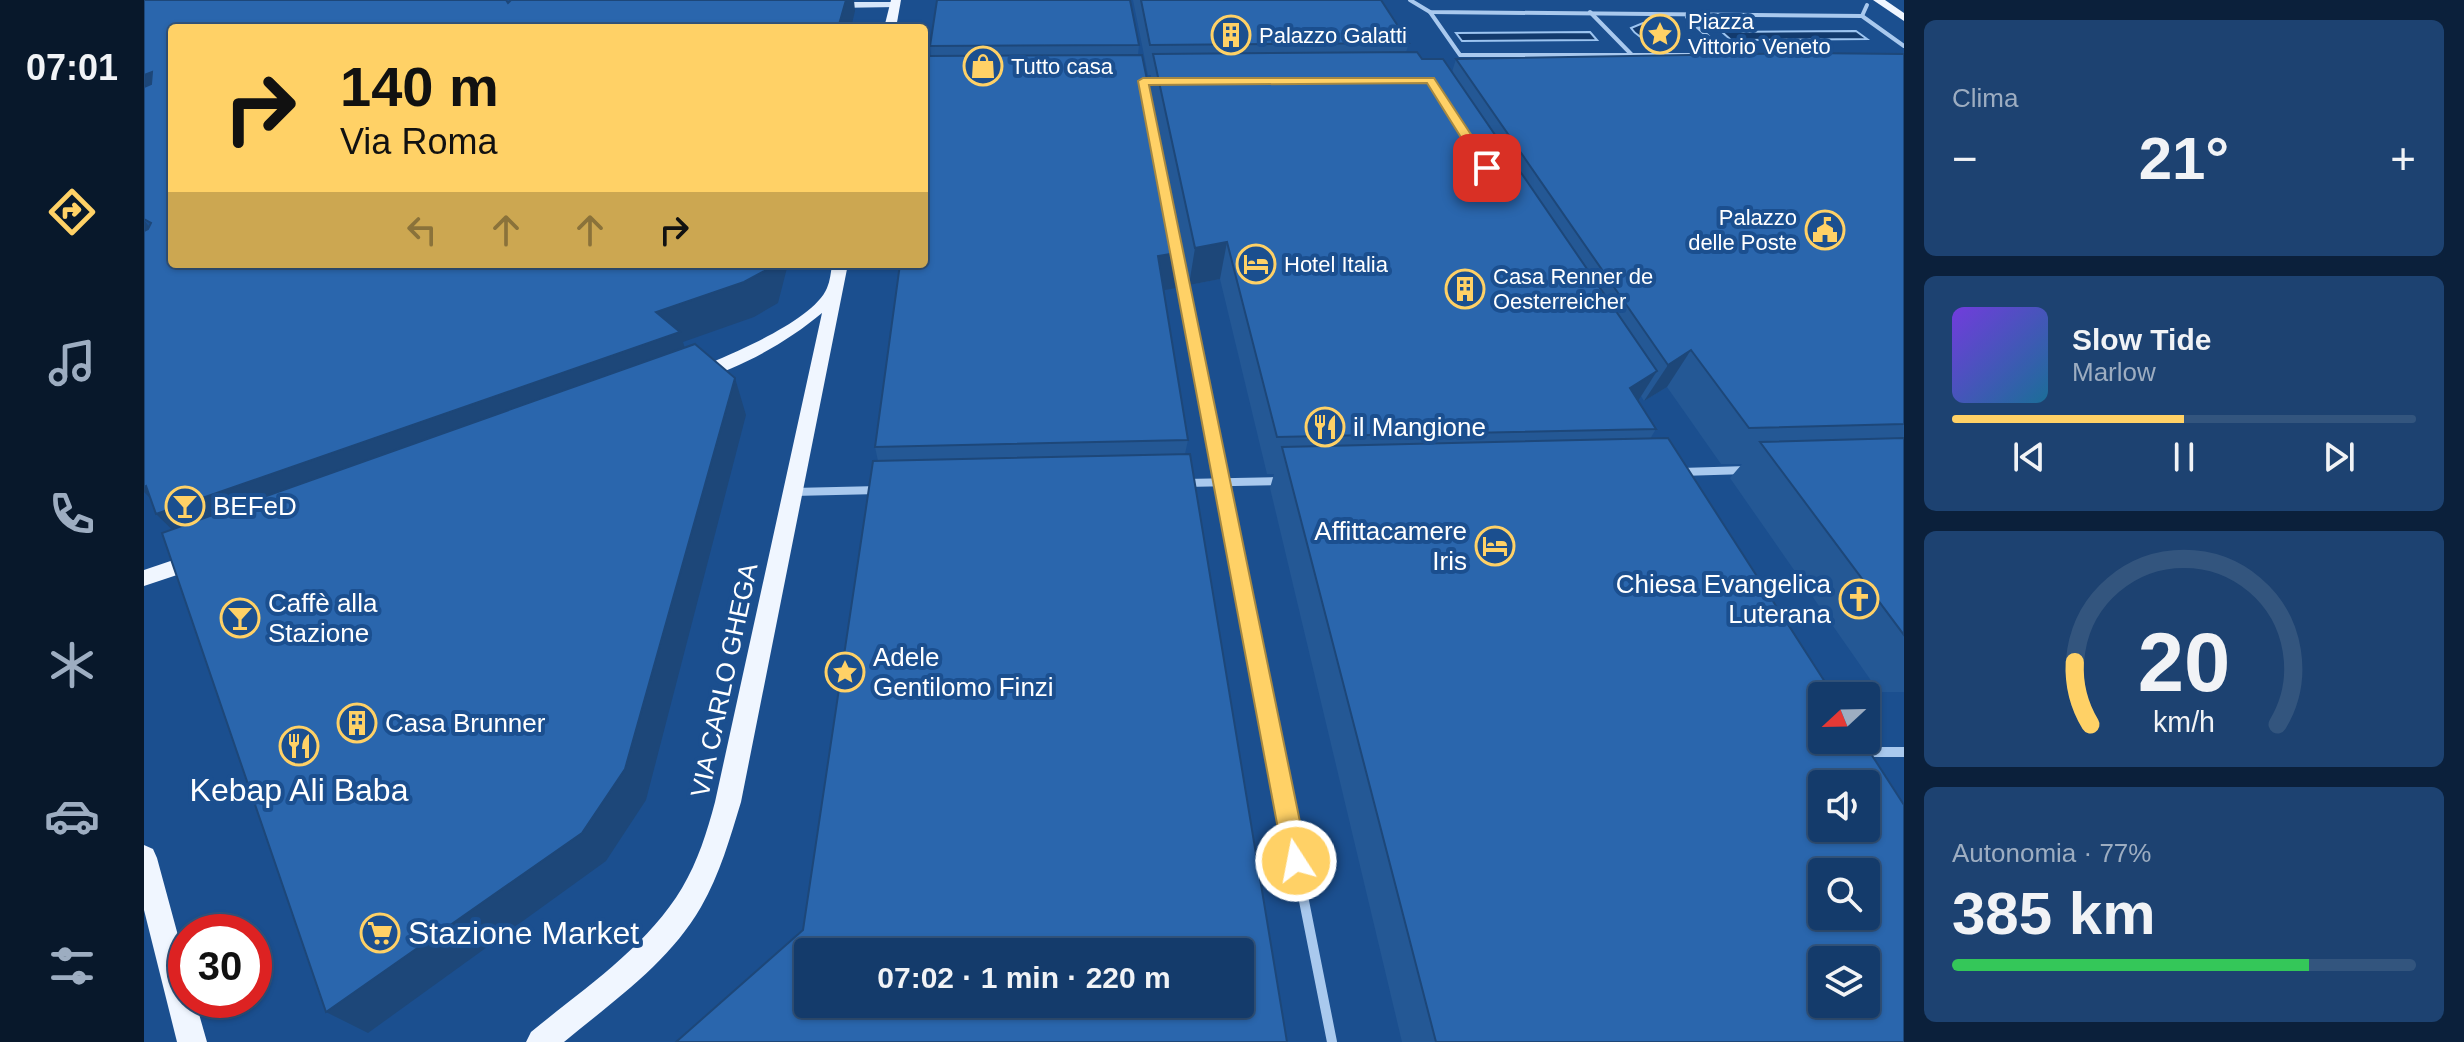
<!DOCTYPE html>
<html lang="it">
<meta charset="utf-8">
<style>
:root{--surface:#143b6b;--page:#1d4271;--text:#f1f3f6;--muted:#9dadc1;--line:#33557e;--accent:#ffd166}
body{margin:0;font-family:Helvetica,sans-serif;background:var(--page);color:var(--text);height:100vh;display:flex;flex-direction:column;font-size:30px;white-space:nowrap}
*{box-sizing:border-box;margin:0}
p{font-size:26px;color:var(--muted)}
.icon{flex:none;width:44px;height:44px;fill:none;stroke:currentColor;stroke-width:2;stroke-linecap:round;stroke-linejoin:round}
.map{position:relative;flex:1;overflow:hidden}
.panel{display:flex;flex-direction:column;gap:20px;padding:20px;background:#0b203b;width:560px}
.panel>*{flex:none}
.banner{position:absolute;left:24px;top:24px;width:760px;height:244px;border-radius:8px;box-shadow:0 2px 6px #0004,0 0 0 2px var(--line);background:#ffd166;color:#111;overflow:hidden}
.needle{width:52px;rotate:248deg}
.fabs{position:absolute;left:1664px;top:682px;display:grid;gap:16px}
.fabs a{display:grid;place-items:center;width:72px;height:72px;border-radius:8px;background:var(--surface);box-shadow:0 2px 6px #0004,0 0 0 2px var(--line);font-size:40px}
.speed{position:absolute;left:24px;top:914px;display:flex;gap:16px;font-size:40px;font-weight:700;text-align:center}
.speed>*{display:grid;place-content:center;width:104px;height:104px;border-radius:50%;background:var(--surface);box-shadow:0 2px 6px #0004,0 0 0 2px var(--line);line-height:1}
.speed .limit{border:12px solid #d22;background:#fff;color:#111}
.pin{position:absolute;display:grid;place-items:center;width:68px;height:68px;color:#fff;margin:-34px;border-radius:16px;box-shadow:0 4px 12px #0006}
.me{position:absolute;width:88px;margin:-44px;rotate:349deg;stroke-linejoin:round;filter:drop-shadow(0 0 6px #0008)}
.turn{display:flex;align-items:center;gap:28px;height:168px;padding:0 40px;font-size:36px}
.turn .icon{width:104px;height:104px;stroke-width:2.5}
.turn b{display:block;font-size:56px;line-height:68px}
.lanes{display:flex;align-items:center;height:76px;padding:0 40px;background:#0003;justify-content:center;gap:40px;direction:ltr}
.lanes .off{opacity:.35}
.big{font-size:60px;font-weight:700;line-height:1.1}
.panel .tile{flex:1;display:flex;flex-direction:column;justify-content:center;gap:12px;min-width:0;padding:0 28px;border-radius:12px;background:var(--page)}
.panel .dial{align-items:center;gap:0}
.dial svg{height:208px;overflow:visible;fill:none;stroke:var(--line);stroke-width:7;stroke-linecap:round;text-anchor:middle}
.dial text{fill:var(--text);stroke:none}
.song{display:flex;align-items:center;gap:24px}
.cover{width:96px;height:96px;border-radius:12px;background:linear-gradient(135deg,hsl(260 70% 55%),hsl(200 70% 35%))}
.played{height:8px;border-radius:4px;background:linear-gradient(90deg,var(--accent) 50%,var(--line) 50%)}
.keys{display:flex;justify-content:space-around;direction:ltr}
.heat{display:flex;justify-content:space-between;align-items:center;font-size:44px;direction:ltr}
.charge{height:12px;border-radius:6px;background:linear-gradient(90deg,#34c759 77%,var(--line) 0)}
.trip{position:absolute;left:650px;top:938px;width:460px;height:80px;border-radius:8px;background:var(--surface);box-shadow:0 2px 6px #0004,0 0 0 2px var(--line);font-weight:700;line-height:80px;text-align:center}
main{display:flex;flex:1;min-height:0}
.tab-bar{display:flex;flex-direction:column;width:144px;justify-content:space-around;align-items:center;background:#08182b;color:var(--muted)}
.tab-bar .icon{width:56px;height:56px}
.tab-bar .on{color:var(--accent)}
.tab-bar b{font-size:36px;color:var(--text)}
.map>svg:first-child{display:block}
.water{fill:#123a6d;stroke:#9cc4f0;stroke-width:2}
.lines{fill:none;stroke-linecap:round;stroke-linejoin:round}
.pedestrian{stroke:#a9c9ee;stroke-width:4}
.minor-far2{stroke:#a9c9ee;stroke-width:6}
.minor-far1{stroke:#a9c9ee;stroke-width:8}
.minor{stroke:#a9c9ee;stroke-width:10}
.secondary{fill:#d6e6fa;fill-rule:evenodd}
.primary{fill:#f0f6ff;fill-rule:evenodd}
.wall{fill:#245895}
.shaded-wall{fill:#1d4779}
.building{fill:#2a66ad;stroke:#1d4779;stroke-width:2;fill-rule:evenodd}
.route{fill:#ffd166;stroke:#a68842;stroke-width:2}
.labels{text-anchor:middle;stroke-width:8;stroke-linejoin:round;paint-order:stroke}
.far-poi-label{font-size:22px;fill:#fff;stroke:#1b4f8f;text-anchor:start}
.poi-label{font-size:26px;fill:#fff;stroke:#1b4f8f;text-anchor:start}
.street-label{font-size:26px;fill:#fff;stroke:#1b4f8f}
.near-poi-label{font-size:32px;fill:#fff;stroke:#1b4f8f}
</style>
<main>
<nav class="tab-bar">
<b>07:01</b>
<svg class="icon on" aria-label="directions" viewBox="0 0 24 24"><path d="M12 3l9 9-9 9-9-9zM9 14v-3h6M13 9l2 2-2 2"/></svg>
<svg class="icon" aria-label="music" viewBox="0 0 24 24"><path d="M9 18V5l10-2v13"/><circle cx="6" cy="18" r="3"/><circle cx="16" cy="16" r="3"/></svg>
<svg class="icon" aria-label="phone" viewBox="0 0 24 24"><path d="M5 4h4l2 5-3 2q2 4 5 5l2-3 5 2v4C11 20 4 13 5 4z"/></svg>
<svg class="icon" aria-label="climate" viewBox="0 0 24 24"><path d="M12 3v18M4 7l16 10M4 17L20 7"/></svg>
<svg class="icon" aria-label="car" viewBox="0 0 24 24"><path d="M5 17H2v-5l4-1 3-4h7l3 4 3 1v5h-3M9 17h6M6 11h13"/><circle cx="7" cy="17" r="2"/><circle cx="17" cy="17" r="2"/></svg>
<svg class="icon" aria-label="filters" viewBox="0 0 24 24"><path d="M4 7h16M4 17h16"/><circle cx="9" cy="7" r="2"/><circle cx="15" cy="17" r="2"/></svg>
</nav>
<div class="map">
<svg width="1760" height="1042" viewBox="0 0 1760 1042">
<rect width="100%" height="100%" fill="#1b4f8f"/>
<g class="water">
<path d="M1499 23 1527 29 1534 38C1519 45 1496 42 1487 28Z"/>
<polygon points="1712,31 1723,39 1587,40 1578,32"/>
<polygon points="1446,32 1453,40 1318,41 1312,33"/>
</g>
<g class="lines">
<g class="pedestrian">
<polyline points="1266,0 1286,12 1718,16 1760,46"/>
<polyline points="1286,12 1316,55 1488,55 1446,12"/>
<polyline points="1718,16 1723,5"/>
<polyline points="1543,17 1584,55"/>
<polyline points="1488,55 1546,55"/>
</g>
<polyline class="minor-far2" points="1034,262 1060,392"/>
<g class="minor-far1">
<polyline points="1059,390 1116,676"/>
<polyline points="1537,472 1603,470"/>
<polyline points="1041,483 1135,481"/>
<polyline points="649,492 735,490"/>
</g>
<g class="minor">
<polyline points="1115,674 1188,1042"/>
<polyline points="1716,752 1760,752"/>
</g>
<polygon class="secondary" points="751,2 754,3 754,7 689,8 685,5 689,2"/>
<g class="primary">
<polygon points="747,0 757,0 752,28 740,28"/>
<polygon points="1729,0 1741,0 1760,13 1760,21"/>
<path d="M688 264H704L597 802C586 838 576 874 557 907 525 963 468 1002 420 1042H382L387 1032C439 989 503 947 538 888 554 861 563 832 571 802L678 313C642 343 597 368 552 381L543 375 546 371C579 358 669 322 683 288 686 281 687 272 688 264Z"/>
<polygon points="53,552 60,554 63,560 60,566 0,586 0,570"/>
<polygon points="0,845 9,849 13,858 42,965 42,1000 51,1000 63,1042 33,1042 0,910"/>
</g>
</g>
<polygon class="wall" points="989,0 1237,0 1265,43 1262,52 1308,72 1312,59 1760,54 1760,692 1735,692 1586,478 1598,464 1577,464 1523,387 1500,401 1497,396 1494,400 1512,429 1506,439 1760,1042 1258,1042 1126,488 1130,474 1123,474 1076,279 1045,285 1038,252 1033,288 1019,290 1044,440 1041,454 659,930 734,461 731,447 787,56 786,46 995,45 994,55 1037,246 1006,87 1007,75 1004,75"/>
<g class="shaded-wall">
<polygon points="702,0 710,0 711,11 707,28 694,28"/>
<polygon points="8,72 28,102 0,115 0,75"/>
<polygon points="0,220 26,253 0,264"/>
<polygon points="1083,242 1076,279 1045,285 1051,248"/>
<polygon points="1038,252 1033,288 1009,292 1014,256"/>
<polygon points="627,264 644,264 634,303 610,317 539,342 547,367 48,549 12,514 19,511 0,492 0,487 512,312"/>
<polygon points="1547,350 1523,387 1500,401 1524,365"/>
<polygon points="1513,371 1489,409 1486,388"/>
<polygon points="591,378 602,415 502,800 462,861 224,1033 182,1012"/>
</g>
<g class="building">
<polygon points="0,0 362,0 364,3 367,0 702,0 694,28 28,28 28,264 627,264 626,268 600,282 512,312 536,332 12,514 2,486 0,487 0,231 4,229 7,223 0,219 0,87 7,84 8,72 0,75"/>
<polygon points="793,0 986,0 995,45 786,46"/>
<polygon points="997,0 1237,0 1265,43 1006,45"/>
<polygon points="1273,52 1278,59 1299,59 1513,371 1486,388 1512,429 1133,437 1083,242 1051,248 1009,54"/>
<polygon points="1662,53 1760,54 1760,424 1605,428 1547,350 1524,365 1312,59"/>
<polygon points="998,55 1038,252 1014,256 1044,440 731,447 756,264 780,264 780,91 785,56"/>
<polygon points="551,344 591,378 481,769 438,833 182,1012 18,533"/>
<path d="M1524 438 1690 696H1678V740H1718L1760 805V1042H1292L1138 447ZM1678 784H1722V828H1678ZM1678 872H1722V916H1678ZM1678 960H1722V1004H1678Z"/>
<polygon points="1760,438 1760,635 1616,442"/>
<path d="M1046 454 1143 1042H532L659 930 729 461ZM664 952H1096V1004H664Z"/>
</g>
<polygon class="route" points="999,78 1290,78 1349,168 1338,171 1283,83 1005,85 1164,861 1160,869 1152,872 1144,869 1140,861 994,81"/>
<defs>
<g id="sight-ring" transform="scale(2)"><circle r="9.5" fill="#1b4f8f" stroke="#ffd166" stroke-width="1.5"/><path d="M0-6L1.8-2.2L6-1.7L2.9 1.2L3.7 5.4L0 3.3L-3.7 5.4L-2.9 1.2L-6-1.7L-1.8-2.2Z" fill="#ffd166"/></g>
<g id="building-ring" transform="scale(2)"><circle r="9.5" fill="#1b4f8f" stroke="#ffd166" stroke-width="1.5"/><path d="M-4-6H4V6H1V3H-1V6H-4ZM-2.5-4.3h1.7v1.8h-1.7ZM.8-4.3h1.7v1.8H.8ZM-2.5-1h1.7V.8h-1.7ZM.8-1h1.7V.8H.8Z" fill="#ffd166"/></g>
<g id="shop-ring" transform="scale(2)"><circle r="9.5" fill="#1b4f8f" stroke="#ffd166" stroke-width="1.5"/><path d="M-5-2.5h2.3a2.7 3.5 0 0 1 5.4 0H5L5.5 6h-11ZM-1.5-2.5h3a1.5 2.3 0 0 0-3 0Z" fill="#ffd166"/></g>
<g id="civic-ring" transform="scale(2)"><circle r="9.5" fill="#1b4f8f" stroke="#ffd166" stroke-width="1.5"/><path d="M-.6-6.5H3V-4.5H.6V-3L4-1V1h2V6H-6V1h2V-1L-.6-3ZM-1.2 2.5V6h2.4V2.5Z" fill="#ffd166"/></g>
<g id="hotel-ring" transform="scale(2)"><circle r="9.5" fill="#1b4f8f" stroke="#ffd166" stroke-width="1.5"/><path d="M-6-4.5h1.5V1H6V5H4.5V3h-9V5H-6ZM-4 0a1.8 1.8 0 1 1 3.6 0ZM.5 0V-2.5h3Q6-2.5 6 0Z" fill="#ffd166"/></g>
<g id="restaurant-ring" transform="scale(2)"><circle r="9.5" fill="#1b4f8f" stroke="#ffd166" stroke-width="1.5"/><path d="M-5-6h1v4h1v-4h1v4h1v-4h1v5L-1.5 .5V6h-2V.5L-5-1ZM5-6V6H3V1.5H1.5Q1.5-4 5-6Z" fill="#ffd166"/></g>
<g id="bar-ring" transform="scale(2)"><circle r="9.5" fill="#1b4f8f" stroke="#ffd166" stroke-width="1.5"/><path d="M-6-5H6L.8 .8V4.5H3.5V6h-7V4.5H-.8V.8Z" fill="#ffd166"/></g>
<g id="church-ring" transform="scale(2)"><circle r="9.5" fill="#1b4f8f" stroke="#ffd166" stroke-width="1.5"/><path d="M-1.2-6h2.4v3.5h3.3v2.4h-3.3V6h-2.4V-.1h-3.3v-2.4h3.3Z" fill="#ffd166"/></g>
<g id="supermarket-ring" transform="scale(2)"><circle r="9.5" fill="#1b4f8f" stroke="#ffd166" stroke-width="1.5"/><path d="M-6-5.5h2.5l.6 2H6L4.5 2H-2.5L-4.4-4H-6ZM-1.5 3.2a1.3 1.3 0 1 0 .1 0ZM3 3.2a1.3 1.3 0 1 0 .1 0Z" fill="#ffd166"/></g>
</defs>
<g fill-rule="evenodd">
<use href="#sight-ring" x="1516" y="34"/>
<use href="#building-ring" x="1087" y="35"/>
<use href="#shop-ring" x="839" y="66"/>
<use href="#civic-ring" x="1681" y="230"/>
<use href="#hotel-ring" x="1112" y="264"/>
<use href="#building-ring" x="1321" y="289"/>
<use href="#restaurant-ring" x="1181" y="427"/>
<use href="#bar-ring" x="41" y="506"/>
<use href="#hotel-ring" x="1351" y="546"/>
<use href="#church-ring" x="1715" y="599"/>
<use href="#bar-ring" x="96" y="618"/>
<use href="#sight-ring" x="701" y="672"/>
<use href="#building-ring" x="213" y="723"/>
<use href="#restaurant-ring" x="155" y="746"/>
<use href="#supermarket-ring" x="236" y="933"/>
</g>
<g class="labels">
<g class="far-poi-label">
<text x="1544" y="29">Piazza<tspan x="1544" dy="25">Vittorio Veneto</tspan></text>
<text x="1115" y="43">Palazzo Galatti</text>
<text x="867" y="74">Tutto casa</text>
<text x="1653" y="225" text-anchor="end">Palazzo<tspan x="1653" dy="25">delle Poste</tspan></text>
<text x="1140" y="272">Hotel Italia</text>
<text x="1349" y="284">Casa Renner de<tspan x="1349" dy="25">Oesterreicher</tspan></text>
</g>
<g class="poi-label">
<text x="1209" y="436">il Mangione</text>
<text x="69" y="515">BEFeD</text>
<text x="1323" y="540" text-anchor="end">Affittacamere<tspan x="1323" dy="30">Iris</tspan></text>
<text x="1687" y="593" text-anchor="end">Chiesa Evangelica<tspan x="1687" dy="30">Luterana</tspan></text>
<text x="124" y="612">Caffè alla<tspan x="124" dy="30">Stazione</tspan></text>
<text x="729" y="666">Adele<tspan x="729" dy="30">Gentilomo Finzi</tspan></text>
<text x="241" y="732">Casa Brunner</text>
</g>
<g class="street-label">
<text transform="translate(580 680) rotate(-78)" y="9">VIA CARLO GHEGA</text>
</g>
<g class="near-poi-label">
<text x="155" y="801">Kebap Ali Baba</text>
<text x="264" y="944" text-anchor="start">Stazione Market</text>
</g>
</g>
</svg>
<div class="fabs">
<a><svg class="needle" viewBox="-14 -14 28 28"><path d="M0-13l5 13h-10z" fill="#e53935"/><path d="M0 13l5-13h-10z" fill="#9dadc1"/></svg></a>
<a><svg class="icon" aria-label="sound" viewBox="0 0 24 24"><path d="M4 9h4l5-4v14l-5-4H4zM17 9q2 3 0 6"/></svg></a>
<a><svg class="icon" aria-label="search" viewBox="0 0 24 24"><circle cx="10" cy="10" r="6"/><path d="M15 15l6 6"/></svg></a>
<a><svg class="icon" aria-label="layers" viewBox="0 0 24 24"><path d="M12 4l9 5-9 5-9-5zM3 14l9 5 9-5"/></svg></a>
</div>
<div class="speed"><div class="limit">30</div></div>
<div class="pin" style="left:1343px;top:168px;background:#d93025"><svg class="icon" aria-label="arrive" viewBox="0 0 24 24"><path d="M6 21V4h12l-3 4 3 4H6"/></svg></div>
<svg class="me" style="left:1152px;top:861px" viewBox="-20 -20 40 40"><circle r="17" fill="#ffd166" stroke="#fff" stroke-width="3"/><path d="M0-11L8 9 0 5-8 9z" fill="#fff"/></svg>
<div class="trip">07:02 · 1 min · 220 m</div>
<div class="banner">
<div class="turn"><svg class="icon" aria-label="right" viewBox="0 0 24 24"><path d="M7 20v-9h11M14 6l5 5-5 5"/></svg><div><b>140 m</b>Via Roma</div></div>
<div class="lanes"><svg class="icon off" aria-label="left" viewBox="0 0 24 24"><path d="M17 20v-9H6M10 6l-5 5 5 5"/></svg><svg class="icon off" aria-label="ahead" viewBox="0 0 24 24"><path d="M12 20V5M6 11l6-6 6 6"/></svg><svg class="icon off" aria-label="ahead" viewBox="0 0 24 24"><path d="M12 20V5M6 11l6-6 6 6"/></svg><svg class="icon" aria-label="right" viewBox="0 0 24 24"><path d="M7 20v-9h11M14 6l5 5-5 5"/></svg></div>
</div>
</div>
<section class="panel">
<div class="tile"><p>Clima</p>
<div class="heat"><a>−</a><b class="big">21°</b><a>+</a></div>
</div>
<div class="tile">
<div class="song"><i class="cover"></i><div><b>Slow Tide</b><p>Marlow</p></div></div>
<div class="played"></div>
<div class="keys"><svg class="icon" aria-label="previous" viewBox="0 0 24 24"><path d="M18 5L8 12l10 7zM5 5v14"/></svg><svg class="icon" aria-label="pause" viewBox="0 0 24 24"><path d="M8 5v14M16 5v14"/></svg><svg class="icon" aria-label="next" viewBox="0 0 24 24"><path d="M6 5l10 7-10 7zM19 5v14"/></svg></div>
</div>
<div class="tile dial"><svg viewBox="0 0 100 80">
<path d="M14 69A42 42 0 1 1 86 69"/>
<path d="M14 69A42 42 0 0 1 8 45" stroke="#ffd166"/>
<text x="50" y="56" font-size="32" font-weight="700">20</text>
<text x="50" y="72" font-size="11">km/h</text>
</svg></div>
<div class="tile"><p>Autonomia · 77%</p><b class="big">385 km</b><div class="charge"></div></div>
</section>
</main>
